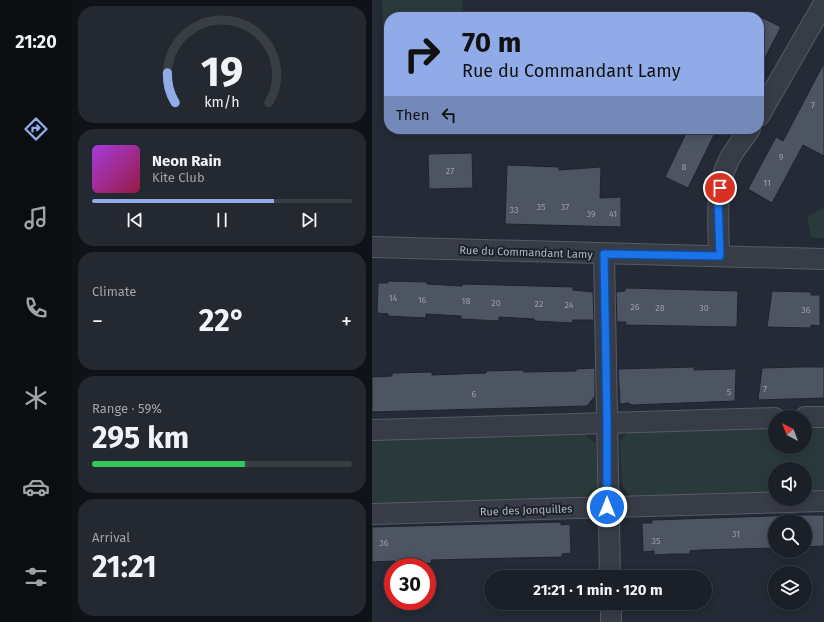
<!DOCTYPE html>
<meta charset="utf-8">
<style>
:root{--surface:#1b2028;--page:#242830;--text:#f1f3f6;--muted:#a0a3a8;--line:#393e45;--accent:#91abe9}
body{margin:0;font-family:"Fira Sans",sans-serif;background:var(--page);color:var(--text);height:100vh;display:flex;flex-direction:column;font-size:15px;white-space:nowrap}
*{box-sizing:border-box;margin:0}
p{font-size:13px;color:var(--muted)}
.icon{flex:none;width:22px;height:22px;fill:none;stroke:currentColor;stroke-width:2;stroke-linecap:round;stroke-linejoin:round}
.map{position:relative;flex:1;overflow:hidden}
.sheet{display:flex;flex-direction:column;gap:6px;padding:6px;background:#0f1216;width:300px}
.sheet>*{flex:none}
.hud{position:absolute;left:12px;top:12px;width:380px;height:122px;border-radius:16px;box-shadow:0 2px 10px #0003,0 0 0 1px var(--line);background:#91abe9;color:#111;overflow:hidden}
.needle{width:26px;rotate:318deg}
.tools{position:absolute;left:396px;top:410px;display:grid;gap:8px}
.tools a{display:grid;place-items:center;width:44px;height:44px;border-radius:50%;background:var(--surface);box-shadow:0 2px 10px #0003,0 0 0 1px var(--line);font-size:20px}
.speed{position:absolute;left:12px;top:558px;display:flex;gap:8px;font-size:20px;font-weight:700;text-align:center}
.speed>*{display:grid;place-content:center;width:52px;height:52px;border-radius:50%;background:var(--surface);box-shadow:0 2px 10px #0003,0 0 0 1px var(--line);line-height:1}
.speed .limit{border:6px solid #d22;background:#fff;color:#111}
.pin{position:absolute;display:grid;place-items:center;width:34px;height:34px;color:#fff;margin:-17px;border:2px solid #fff;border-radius:50%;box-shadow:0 1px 4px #0007}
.me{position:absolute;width:44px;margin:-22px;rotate:0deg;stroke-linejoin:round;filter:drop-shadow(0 0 3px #0008)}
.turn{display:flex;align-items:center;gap:14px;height:84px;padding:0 12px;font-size:18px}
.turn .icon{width:52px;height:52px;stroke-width:2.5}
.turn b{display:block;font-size:28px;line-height:34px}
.then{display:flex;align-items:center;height:38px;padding:0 12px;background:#0003;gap:8px;font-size:15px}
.big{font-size:30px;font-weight:700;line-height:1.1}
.sheet .tile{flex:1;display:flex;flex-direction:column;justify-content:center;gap:6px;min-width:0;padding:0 14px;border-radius:16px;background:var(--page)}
.sheet .dial{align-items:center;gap:0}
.dial svg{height:104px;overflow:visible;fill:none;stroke:var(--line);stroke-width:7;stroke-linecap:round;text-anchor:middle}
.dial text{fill:var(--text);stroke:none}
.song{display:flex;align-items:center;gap:12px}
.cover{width:48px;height:48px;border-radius:6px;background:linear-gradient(135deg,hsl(280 70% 55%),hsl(340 70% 35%))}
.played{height:4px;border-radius:2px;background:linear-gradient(90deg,var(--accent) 70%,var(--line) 70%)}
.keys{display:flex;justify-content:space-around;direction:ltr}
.heat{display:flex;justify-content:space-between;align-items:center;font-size:22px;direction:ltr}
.charge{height:6px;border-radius:3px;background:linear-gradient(90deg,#34c759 59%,var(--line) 0)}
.trip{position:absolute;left:112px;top:570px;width:228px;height:40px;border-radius:20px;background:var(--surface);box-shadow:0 2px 10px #0003,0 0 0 1px var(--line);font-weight:700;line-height:40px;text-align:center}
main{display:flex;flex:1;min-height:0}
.tab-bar{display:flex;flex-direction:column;width:72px;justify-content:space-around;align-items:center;background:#0b0d10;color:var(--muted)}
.tab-bar .icon{width:28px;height:28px}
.tab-bar .selected{color:var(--accent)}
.tab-bar b{font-size:18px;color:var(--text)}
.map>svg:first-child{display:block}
.green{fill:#2a3a3b}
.building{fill:#4d5462;stroke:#1f232e}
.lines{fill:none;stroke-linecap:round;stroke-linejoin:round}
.street-casing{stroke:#555a65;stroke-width:22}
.street{stroke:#373c47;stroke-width:20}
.route-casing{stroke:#114b97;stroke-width:10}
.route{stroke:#1a73e8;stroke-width:7}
.labels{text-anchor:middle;stroke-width:4;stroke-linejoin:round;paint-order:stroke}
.number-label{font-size:9px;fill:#999eab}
.street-label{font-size:11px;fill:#b2b7c3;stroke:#1d212c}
</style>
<main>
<nav class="tab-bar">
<b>21:20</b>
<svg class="icon selected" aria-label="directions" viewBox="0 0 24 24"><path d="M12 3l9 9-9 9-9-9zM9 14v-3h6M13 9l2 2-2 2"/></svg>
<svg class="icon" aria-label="music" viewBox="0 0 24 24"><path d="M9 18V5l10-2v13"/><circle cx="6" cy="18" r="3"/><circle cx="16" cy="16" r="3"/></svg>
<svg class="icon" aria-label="phone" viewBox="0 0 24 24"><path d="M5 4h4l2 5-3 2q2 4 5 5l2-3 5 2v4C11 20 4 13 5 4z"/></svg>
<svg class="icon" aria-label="climate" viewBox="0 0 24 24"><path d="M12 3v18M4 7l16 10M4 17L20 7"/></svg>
<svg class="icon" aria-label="car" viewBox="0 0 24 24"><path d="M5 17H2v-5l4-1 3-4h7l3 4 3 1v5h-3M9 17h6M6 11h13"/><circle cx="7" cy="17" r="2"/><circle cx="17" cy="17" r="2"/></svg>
<svg class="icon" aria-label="filters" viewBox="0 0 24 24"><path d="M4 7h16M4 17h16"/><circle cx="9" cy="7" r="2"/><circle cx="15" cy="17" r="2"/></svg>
</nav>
<section class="sheet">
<div class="tile dial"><svg viewBox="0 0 100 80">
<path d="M14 69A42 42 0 1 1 86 69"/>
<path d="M14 69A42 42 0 0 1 8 46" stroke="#91abe9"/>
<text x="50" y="56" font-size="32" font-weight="700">19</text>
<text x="50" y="72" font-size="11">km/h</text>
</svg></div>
<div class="tile">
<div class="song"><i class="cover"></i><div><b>Neon Rain</b><p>Kite Club</p></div></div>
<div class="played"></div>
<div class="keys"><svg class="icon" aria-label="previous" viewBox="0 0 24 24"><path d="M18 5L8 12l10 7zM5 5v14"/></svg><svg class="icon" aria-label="pause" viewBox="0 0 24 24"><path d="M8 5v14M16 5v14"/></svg><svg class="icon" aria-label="next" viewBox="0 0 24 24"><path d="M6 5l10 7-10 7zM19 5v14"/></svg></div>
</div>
<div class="tile"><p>Climate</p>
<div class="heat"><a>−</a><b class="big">22°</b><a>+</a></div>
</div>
<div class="tile"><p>Range · 59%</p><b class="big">295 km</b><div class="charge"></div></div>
<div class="tile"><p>Arrival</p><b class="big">21:21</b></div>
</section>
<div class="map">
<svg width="452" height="622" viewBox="0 0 452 622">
<rect width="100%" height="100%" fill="#242a36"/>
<g class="green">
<polygon points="10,0 91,0 91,17 17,17 17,46 12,46"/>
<polygon points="452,207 452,238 439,238 435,217"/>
<polygon points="433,426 452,426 452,493 433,493 433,469 403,469 403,494 259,497 250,486 248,441 257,431 403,427 403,447 433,447"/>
<polygon points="210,433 224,443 226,489 215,498 0,505 0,440"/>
</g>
<g class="building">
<polygon points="387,16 409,27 387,69"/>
<polygon points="452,63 452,156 431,145 400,203 376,189 404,137 411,141"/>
<polygon points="316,129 345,129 316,188 293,177"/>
<polygon points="100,153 101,188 57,189 56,154"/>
<polygon points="135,165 187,167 187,170 229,167 228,198 249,197 249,227 133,224"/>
<polygon points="16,281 55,282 55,284 90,286 91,284 201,287 201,290 221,292 222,320 201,320 200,323 162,321 162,319 127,317 127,321 89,319 89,316 54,314 54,318 16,316 16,314 5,313 6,283 16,283"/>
<polygon points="253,288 366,291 365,327 253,325 254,322 245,322 244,292 253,291"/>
<polygon points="400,291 439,292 439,295 448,295 448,326 439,325 439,328 395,327"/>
<polygon points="248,366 246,369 322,367 322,370 364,369 363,401 260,405 256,403 248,404 246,367"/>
<polygon points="426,367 452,367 452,398 386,400 390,368"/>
<polygon points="223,368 223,396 215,406 0,412 0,377 20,376 20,373 60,372 60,375 114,373 114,371 151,370 152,372 204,371 204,369"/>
<polygon points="428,515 452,515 452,546 433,547 433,521 403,521 403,548 329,550 318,551 318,554 300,554 282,555 282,551 271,552 270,523 280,523 280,520"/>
<polygon points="189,522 189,525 198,524 199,553 190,554 190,557 59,560 60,563 24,565 23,561 0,562 0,527"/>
</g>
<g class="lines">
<g class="street-casing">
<g id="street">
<polyline points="387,116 452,3"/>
<polyline points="0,247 452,259"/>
<polyline points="232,254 238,577"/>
<path d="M347 256C347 225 342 191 356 162 361 150 371 140 378 129"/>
<polyline points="433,417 452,417"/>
<polyline points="0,430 403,418"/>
<polyline points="0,514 452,501"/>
<polyline points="239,603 239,622"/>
</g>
</g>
<use href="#street" class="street"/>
</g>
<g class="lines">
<g class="route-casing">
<polyline id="route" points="235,507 235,423 232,254 348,256 346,198 348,188"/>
</g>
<use href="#route" class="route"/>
</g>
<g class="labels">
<g class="number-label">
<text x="441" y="108">7</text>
<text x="409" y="160">9</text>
<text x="312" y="170">8</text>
<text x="78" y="174">27</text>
<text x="395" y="186">11</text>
<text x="169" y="210">35</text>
<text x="193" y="210">37</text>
<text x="142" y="213">33</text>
<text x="219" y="217">39</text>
<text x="241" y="217">41</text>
<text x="21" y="301">14</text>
<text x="50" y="303">16</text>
<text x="94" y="304">18</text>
<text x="124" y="306">20</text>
<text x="167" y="307">22</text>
<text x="197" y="308">24</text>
<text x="263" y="310">26</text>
<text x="288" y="311">28</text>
<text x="332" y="311">30</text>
<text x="434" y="313">36</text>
<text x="393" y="392">7</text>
<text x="357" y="395">5</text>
<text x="102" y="397">6</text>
<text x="364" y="537">31</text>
<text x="284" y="544">35</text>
<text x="12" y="546">36</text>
</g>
<g class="street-label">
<text transform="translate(154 252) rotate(2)" y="4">Rue du Commandant Lamy</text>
<text transform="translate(154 510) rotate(-2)" y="4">Rue des Jonquilles</text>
</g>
</g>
</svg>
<div class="tools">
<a><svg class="needle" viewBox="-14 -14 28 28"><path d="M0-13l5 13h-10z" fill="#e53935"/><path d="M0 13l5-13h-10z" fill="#a0a3a8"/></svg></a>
<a><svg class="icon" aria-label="sound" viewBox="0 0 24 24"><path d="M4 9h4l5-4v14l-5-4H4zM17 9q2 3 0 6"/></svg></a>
<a><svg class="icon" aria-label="search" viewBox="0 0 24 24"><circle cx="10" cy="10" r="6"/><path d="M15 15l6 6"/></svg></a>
<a><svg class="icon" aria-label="layers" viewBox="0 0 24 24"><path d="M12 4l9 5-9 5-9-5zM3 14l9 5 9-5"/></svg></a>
</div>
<div class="speed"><div class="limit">30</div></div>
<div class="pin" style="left:348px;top:188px;background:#d93025"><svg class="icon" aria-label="arrive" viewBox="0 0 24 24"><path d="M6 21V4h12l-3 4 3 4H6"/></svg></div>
<svg class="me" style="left:235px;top:507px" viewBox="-20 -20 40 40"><circle r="17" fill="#1a73e8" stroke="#fff" stroke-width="3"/><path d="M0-11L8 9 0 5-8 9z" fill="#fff"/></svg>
<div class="trip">21:21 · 1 min · 120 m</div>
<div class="hud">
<div class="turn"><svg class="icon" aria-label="right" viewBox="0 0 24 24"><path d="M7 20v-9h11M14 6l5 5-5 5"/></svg><div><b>70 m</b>Rue du Commandant Lamy</div></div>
<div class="then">Then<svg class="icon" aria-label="left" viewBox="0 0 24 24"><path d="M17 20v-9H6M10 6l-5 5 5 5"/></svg></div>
</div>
</div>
</main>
